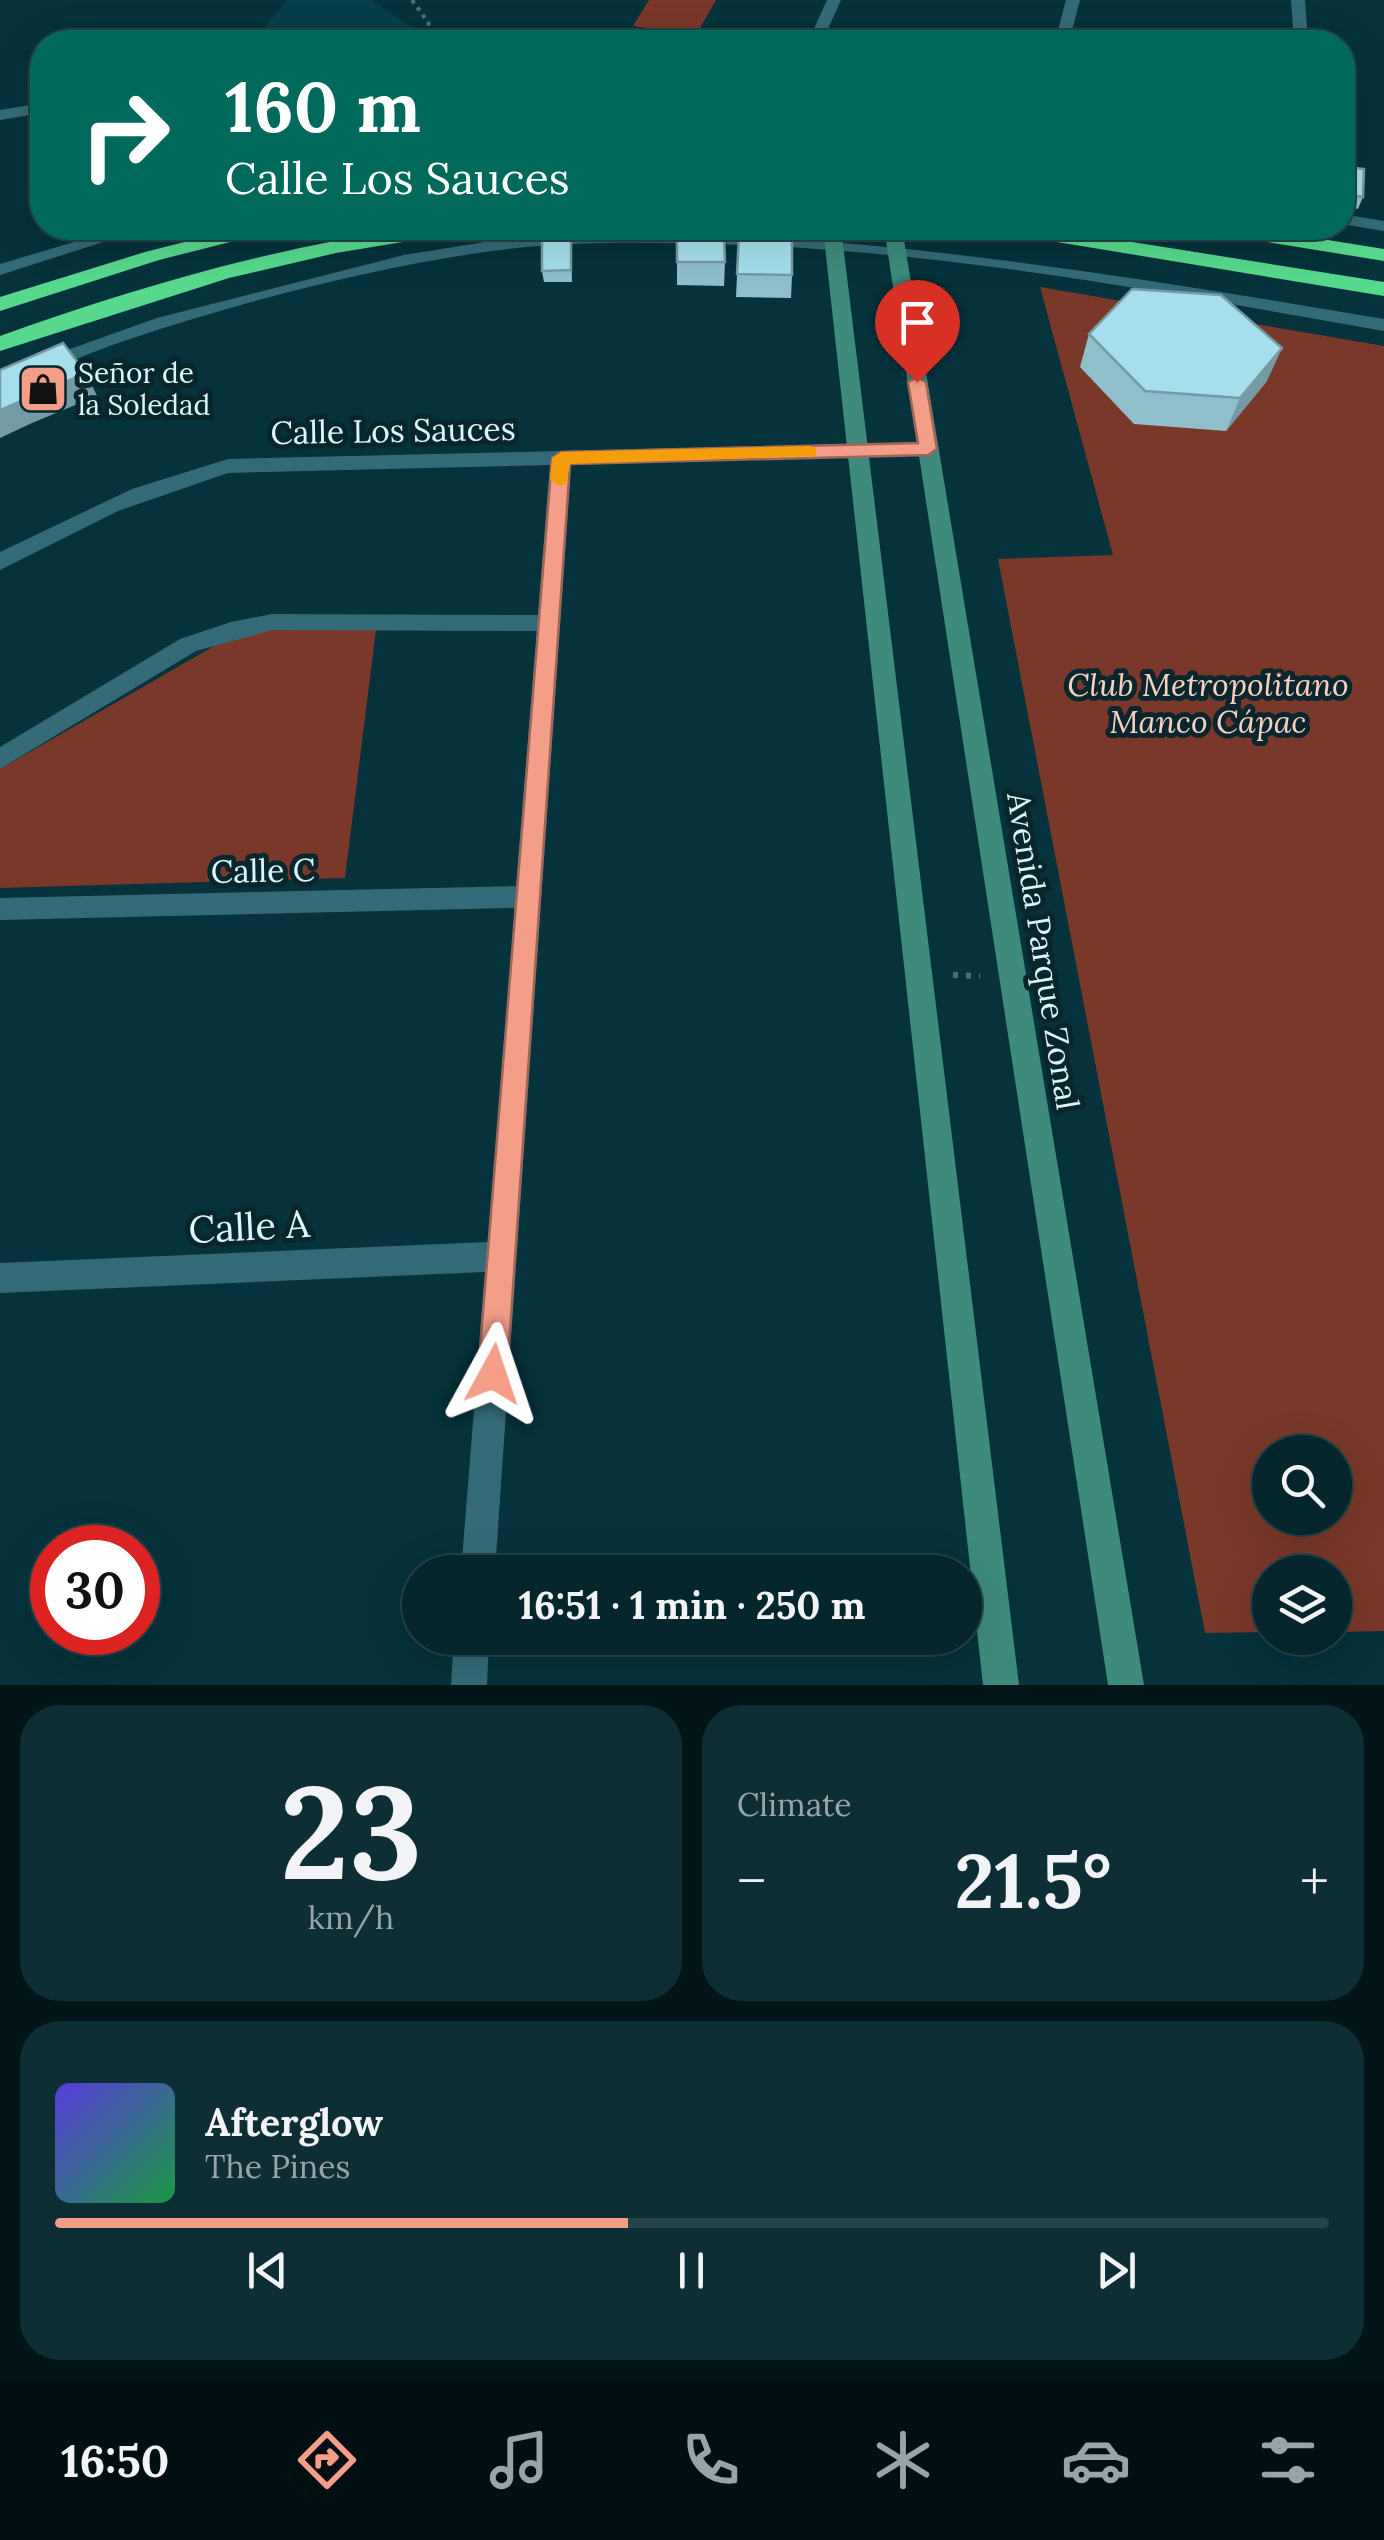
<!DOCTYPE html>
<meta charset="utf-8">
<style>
:root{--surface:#04262c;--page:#0d2e34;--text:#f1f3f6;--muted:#97a5a9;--line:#254348;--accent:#f49e89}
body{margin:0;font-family:Lora,serif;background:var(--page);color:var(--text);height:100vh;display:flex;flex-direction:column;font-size:38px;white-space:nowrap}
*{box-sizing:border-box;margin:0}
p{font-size:32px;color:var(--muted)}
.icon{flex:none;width:55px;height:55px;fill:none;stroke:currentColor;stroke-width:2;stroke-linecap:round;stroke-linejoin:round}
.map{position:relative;height:1685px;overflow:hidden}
.panel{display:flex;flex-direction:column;gap:20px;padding:20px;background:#021518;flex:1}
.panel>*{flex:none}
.top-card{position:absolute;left:30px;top:30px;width:1325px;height:210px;border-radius:40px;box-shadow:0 10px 40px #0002,0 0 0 2px var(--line);background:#00695c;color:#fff;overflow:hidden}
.tools{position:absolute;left:1252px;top:1435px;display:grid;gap:20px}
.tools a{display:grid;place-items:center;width:100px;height:100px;border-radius:50%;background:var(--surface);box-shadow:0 10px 40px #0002,0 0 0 2px var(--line);font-size:50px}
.speed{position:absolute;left:30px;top:1525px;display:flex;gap:20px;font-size:50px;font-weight:700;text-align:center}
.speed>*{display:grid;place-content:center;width:130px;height:130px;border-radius:50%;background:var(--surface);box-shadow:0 10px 40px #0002,0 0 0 2px var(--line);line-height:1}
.speed .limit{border:15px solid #d22;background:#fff;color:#111}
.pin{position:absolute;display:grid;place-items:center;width:85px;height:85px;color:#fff;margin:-102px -42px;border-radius:50% 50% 50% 0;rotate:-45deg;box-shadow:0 0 10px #0007}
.pin .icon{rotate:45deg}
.me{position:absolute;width:110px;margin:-55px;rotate:5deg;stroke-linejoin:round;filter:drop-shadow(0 0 8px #0008)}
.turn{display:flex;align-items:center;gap:35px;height:210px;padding:0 30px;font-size:45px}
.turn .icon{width:130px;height:130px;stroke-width:2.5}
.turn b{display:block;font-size:70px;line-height:85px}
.big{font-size:75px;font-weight:800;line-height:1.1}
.panel .widget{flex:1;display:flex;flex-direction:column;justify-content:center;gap:15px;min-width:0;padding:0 35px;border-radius:40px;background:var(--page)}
.panel .dial{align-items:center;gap:0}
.dial b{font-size:130px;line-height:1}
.song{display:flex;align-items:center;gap:30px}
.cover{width:120px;height:120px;border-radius:15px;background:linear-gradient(135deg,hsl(250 70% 55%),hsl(140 70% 35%))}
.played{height:10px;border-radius:5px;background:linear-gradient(90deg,var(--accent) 45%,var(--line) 45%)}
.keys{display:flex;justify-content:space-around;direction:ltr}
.heat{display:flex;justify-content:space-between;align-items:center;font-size:55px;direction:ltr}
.panel .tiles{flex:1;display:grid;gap:20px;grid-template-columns:1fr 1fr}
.widget:last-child{grid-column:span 2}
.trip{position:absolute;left:402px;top:1555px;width:580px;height:100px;border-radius:50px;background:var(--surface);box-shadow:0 10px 40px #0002,0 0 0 2px var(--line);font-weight:800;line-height:100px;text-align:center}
.dock{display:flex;height:160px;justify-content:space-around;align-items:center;background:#020f12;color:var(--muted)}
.dock .icon{width:70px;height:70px}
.dock .on{color:var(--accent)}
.dock b{font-size:45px;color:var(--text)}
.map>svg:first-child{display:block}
.built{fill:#063f4a}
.green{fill:#793829;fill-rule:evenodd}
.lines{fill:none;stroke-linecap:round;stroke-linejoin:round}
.path-far1{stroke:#497078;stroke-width:4;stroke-dasharray:4 5;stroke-linecap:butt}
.path{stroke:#497078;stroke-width:6;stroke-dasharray:5 8;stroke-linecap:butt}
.street{fill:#346a77;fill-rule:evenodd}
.secondary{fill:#3e8b7e;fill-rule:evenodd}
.highway{fill:#57d98d;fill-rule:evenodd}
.wall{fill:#8fbfcb}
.shaded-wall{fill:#749ba5}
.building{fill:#a6deec;stroke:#749ba5;stroke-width:2.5}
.route{fill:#f49e89;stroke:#9f6759;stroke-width:2.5}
.slow{fill:#f59e0b}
.labels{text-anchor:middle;stroke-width:10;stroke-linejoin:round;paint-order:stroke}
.far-poi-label{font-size:28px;fill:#dbf6fd;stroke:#09262d;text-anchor:start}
.street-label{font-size:32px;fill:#dbf6fd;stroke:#09262d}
.park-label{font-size:32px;font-style:italic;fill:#facfc4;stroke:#09262d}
.near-street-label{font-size:38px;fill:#dbf6fd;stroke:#09262d}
</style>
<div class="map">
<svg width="1384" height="1685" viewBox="0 0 1384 1685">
<rect width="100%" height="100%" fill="#05323b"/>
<polygon class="built" points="287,0 372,0 428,38 428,42 252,42"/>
<g class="green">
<polygon points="649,0 716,0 696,35 633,26"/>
<path d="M1040 287 1384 346V1631L1335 1632V1572H1270V1632L1205 1633 998 559 1113 555ZM1270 1452H1335V1518H1270Z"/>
<polygon points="260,629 376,630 345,878 0,888 0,769 228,638"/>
</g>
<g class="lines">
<polyline class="path-far1" points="412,0 428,22 434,42"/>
<polyline class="path" points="953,975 980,976"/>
<g class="street">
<polygon points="827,0 841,0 822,42 808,42"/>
<polygon points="1066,0 1080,0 1069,42 1055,42"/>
<polygon points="1291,0 1305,0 1308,42 1294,42"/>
<polygon points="42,103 42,113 0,120 0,110"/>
<polygon points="1342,214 1384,221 1384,231 1342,224"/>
<polygon points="121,228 147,228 0,275 0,264"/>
<path d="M652 232C899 238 1140 278 1384 319V331C1161 292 938 249 711 244 631 242 550 241 471 254 355 272 238 303 127 340 84 354 43 375 0 387V374L157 318 404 255 510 238Z"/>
<polygon points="928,442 935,444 935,454 571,464 495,1572 461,1572 485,1272 0,1293 0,1263 488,1242 515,908 0,920 0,898 516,886 537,631 272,630 196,651 0,769 0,747 180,639 231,622 272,614 538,615 550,465 228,473 118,511 0,570 0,552 132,489 228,459"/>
<polygon points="454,1638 489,1638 487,1685 451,1685"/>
</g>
<g class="secondary">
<polygon points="823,228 841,228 1019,1685 983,1685"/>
<polygon points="884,228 902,228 1144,1685 1108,1685"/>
</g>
<g class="highway">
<polygon points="240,228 273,228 270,232 159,260 0,311 0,297 145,252"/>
<path d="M412 228H461L451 234 336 253 229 278 0 351V336C134 288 271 248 412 228Z"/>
<polygon points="999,228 1044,228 1384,282 1384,296 1009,234"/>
<polygon points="1208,228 1253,228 1384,249 1384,261 1218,234"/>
</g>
</g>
<g class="wall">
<polygon points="1342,166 1363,197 1358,209 1342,205"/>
<polygon points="677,233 725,262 724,286 677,285"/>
<polygon points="739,233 792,275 791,298 736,297"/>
<polygon points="571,239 572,282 544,282 542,271"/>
<polygon points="1089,334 1267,381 1226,431 1134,424 1080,367"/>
</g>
<g class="shaded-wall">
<polygon points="1282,348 1267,381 1226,431 1240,398"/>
<polygon points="86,373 97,396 32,423 0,438 0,410"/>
</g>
<g class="building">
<polygon points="634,38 662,42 631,42"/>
<polygon points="1342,166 1364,169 1363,197 1350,195 1342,190"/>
<polygon points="677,233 724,233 725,262 677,262"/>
<polygon points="739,233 792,234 792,275 737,274"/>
<polygon points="571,239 571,270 542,271 542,240"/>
<polygon points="1132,289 1221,295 1282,348 1240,398 1145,391 1089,334"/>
<polygon points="63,343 86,373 0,410 0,370"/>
</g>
<polygon class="route" points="917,377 926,382 937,449 928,455 570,464 507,1374 503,1385 493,1389 483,1385 478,1374 552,458 561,452 918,443 908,382"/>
<polygon class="slow" points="810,446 816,448 816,456 570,464 566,484 560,486 550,480 552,458 561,452"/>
<defs>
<g id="shop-square" transform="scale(2.5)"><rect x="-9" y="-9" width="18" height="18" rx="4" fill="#f49e89" stroke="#09262d"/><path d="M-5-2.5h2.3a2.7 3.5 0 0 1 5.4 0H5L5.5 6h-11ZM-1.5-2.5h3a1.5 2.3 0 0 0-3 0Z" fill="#111"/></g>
</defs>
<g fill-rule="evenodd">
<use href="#shop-square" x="43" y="389"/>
</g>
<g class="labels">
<g class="far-poi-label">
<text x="78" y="383">Señor de<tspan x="78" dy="32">la Soledad</tspan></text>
</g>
<g class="street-label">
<text transform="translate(393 431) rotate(-1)" y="11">Calle Los Sauces</text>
<text transform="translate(263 871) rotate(-1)" y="11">Calle C</text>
<text transform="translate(1043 951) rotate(81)" y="11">Avenida Parque Zonal</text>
</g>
<g class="park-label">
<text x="1208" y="696">Club Metropolitano<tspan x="1208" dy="37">Manco Cápac</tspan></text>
</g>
<g class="near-street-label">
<text transform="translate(249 1227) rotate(-3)" y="13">Calle A</text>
</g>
</g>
</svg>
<div class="tools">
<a><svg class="icon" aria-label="search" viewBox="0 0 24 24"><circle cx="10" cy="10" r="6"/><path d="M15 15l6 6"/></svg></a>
<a><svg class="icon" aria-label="layers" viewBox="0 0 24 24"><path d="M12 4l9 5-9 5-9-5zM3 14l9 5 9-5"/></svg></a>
</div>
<div class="speed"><div class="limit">30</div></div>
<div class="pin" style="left:917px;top:382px;background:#d93025"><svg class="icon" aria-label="arrive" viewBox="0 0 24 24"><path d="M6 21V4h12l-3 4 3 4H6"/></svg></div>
<svg class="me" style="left:493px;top:1374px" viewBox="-20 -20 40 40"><path d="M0-17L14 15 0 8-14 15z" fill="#f49e89" stroke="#fff" stroke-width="4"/></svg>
<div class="trip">16:51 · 1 min · 250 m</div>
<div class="top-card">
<div class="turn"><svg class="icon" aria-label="right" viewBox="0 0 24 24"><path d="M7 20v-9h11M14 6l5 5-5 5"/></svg><div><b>160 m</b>Calle Los Sauces</div></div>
</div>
</div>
<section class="panel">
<div class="tiles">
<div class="widget dial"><b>23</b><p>km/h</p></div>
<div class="widget"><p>Climate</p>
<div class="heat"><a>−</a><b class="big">21.5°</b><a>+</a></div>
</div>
<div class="widget">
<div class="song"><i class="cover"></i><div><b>Afterglow</b><p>The Pines</p></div></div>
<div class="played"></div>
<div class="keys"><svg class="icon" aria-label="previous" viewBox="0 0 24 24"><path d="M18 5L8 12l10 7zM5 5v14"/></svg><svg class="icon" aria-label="pause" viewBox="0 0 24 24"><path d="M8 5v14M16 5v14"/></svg><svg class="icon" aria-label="next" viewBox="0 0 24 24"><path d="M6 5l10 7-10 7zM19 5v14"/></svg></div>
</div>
</div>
</section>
<nav class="dock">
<b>16:50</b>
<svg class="icon on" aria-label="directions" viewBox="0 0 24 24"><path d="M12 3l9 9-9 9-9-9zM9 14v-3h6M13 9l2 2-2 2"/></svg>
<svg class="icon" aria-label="music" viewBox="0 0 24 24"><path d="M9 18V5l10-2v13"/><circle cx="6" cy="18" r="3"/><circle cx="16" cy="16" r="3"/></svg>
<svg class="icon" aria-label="phone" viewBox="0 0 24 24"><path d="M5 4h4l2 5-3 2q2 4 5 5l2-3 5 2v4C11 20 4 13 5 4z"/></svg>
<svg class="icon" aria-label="climate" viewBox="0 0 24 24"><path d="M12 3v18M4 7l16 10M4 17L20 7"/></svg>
<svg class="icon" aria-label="car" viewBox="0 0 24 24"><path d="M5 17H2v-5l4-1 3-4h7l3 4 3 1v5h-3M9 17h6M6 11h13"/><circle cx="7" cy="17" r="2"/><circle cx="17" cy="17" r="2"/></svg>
<svg class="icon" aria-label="filters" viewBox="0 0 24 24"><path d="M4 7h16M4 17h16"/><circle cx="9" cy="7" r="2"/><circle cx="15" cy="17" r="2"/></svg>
</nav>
